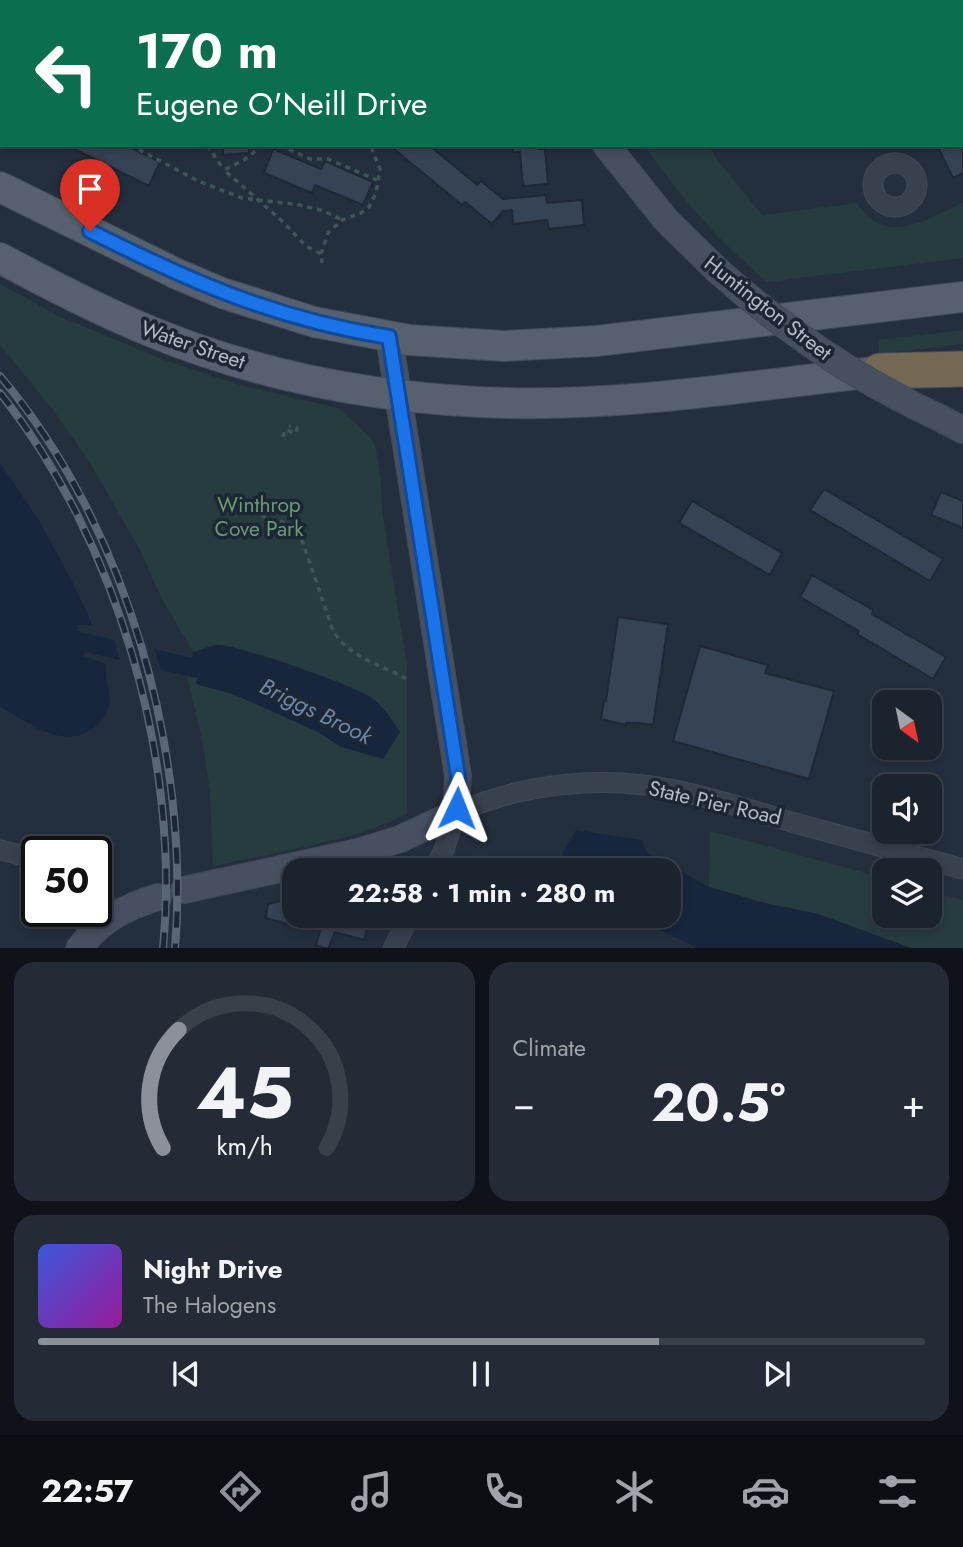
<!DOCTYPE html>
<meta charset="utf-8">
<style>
:root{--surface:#1b232e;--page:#242b36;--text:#f1f3f6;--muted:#a0a4aa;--line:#39404a;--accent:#8c9099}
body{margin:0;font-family:Jost,sans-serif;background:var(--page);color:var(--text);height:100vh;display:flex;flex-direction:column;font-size:26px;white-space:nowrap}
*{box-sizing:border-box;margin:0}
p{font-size:23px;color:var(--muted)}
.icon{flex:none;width:38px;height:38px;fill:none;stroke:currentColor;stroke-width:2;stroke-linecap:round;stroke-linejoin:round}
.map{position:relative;height:948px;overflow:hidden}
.side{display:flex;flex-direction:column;gap:14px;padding:14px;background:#0f1319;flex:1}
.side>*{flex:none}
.hud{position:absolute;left:0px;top:0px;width:964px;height:147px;box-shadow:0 4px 10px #0003,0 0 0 2px var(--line);background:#0b6e4f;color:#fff;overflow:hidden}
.needle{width:46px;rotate:147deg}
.fabs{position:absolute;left:872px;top:690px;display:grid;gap:14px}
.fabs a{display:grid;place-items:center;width:70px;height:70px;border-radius:14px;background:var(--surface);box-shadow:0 4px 10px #0003,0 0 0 2px var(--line);font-size:35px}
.speed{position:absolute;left:21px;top:836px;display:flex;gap:14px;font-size:35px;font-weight:700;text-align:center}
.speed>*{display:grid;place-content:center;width:91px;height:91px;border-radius:50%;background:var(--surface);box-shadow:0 4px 10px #0003,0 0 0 2px var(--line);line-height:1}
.speed .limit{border:4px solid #111;border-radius:10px;background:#fff;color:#111}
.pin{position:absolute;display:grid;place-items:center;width:60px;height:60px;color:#fff;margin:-72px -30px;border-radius:50% 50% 50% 0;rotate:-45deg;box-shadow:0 0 7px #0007}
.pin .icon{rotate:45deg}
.me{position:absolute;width:77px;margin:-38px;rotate:2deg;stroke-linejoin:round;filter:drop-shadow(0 0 5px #0008)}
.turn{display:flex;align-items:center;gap:24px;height:147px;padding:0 21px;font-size:32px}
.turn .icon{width:91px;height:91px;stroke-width:2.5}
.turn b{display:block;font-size:49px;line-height:60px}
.big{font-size:52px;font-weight:700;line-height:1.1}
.side .widget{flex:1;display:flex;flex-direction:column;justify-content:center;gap:10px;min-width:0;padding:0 24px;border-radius:21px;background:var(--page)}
.side .dial{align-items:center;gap:0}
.dial svg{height:182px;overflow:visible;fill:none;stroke:var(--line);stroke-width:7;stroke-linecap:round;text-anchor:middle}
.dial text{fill:var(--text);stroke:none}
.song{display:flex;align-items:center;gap:21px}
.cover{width:84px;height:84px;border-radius:10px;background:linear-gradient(135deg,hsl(230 70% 55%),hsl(300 70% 35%))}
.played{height:7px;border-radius:4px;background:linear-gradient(90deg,var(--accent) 70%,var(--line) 70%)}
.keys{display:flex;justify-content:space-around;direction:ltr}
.heat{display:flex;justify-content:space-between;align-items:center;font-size:38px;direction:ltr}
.side .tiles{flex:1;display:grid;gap:14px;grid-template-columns:1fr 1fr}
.widget:last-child{grid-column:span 2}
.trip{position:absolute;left:282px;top:858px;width:399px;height:70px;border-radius:21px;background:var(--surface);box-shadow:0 4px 10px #0003,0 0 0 2px var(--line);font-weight:700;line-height:70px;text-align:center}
.tabs{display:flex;height:112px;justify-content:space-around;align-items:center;background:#0b0e12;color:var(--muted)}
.tabs .icon{width:49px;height:49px}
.tabs .active{color:var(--accent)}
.tabs b{font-size:32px;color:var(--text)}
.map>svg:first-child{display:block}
.green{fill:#263c3f}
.water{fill:#17263c}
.pier{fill:#242f3e}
.building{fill:#364354;stroke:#1f2835;stroke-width:2}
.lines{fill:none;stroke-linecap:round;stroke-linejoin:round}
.street-casing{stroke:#414a57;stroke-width:21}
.secondary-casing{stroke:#414a57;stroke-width:28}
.primary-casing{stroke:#414a57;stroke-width:32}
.highway-casing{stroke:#434c59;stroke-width:37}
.path{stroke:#3f5557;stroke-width:3.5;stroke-dasharray:5 5;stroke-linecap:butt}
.street{stroke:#38414e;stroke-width:19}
.secondary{stroke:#465061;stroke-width:26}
.primary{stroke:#56606e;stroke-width:30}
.highway{stroke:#746855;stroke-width:35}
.rail-casing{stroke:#5a6575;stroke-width:8}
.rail{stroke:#1d2633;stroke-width:5;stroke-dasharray:16;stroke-linecap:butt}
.secondary-bridge-casing{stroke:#414a57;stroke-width:28;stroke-linecap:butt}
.secondary-bridge{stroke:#465061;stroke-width:26}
.route-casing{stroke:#114b97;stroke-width:18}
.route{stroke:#1a73e8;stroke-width:12}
.labels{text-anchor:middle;stroke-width:7;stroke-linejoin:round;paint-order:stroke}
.street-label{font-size:21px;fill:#b4bcc9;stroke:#1d2633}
.park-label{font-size:21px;fill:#6b9a76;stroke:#1d2633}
.water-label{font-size:23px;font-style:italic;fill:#6d86a8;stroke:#1d2633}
</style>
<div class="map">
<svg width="963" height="949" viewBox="0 0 963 949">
<rect width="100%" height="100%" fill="#242f3e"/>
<g class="green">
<path d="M644 145H708L718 161 762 215 857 203C885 248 926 219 963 203V258L767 282C719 242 680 196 644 145Z"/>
<path d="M0 284 61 317 167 361 240 385 338 408 371 438 375 445 381 481 382 510 407 666V814C350 842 276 852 213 866L210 792 203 744 187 676 197 678 199 685C234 693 265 707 298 722 312 730 329 736 341 747L390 717C377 693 248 646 218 645 209 645 202 651 193 652L161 597 141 552 92 466 54 411 0 345Z"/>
<polygon points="963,330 963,344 872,355 879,352 878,340"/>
<polygon points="710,831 884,878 884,915 929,915 929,891 963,900 963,948 911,948 818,914 765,903 709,887"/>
</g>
<g class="water">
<path d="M0 463 40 522 76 589 91 622V625H78L77 631 192 658 193 652C202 651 209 645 218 645 241 646 354 685 372 698 384 707 391 719 400 732L383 759 341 747 318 732 231 693 199 685 196 683 197 678 85 652 84 656 106 664C104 678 112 693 109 707 107 715 102 720 97 725 67 753 29 724 0 706Z"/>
<polygon points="576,830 642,840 647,853 709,887 765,903 818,914 911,948 697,948 630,915 668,915 668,870 572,870 562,854"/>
</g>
<polygon class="pier" points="113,635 153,645 162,674 121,664"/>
<g class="building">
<polygon points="963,98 963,173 953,178 937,145 962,145"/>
<polygon points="66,145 125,145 160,162 149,186"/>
<polygon points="223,145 249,145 249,153 223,155"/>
<polygon points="389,145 429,145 477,185 481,181 503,199 546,195 547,203 582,200 584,225 549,229 547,220 513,224 512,210 503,211 492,224 465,202 462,205"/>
<polygon points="512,145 538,145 538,149 545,149 548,184 523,186 520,152 513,152"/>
<polygon points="273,149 321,169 325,161 373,182 363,205 315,185 312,193 264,173"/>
<polygon points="824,489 943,559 930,581 810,510"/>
<polygon points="941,492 963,501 963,528 931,515"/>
<polygon points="692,501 782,553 770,575 679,523"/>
<polygon points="812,575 873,610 872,614 946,657 933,679 857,634 859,631 800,597"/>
<polygon points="618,617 668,624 653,725 637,723 626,723 626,725 601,719 604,700 606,701"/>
<polygon points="700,646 768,665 765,673 834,691 809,779 673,741"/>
<polygon points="294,898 294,915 377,915 375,919 370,918 364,940 335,932 328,949 316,945 321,928 300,921 298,927 266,918 268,904"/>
</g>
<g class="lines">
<g class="street-casing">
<g id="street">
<polyline points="823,0 824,2"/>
<circle cx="895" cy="185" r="22"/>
<polyline points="0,850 37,859"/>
<path d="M434 870 444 850 456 813C524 783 601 775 675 790 713 798 751 810 788 821 846 837 905 853 963 869"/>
<polyline points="96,894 116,914"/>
<polyline points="393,949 410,915"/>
</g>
</g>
<g class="secondary-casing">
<g id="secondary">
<polyline points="508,0 509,2"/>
<polyline points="606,145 666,220 717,270"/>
<polyline points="940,418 963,430"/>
<polyline points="184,890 358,852 400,839 456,813 458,776 389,337"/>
<path d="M79 949C99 920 126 907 158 897"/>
</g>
</g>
<g class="primary-casing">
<g id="primary">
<polyline points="0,187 177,274 222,293 314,322 409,340 504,346 597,341 963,297"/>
<path d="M0 258C50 285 100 311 152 332 264 378 387 400 508 403 630 406 754 385 876 372"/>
</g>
</g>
<g class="highway-casing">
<polyline id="highway" points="880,371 963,369"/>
</g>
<g class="path">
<polyline points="34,0 36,2"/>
<polyline points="386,0 388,2"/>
<polyline points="336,2 338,0"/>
<polyline points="130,145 198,181 242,198 299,205 324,211 342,220"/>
<polyline points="207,145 224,170"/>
<polyline points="263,145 244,160 224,170 281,220 306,246 321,254 322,263"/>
<polyline points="280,145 310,159 328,159 377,180"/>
<polyline points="321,254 328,233 342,220 361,213 369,207 376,193 380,169 370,145"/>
<polyline points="283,437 285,430 296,433 297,428 289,426"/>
<path d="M232 507 287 523 295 529 301 537 332 628C346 658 384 665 410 681"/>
</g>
<use href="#street" class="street"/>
<use href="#secondary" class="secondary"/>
<use href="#primary" class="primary"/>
<use href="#highway" class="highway"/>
<g class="rail-casing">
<g id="rail">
<path d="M0 376C127 525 191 755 175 949"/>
<path d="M0 393C118 541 181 761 163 949"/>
</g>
</g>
<use href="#rail" class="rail"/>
<g class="secondary-bridge-casing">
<path id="secondary-bridge" d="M717 270C784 330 858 380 940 418"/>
</g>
<use href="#secondary-bridge" class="secondary-bridge"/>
</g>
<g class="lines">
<g class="route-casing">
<path id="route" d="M90 231C191 282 276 319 389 337L458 776 457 808"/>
</g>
<use href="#route" class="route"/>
</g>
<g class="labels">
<g class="street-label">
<text transform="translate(768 308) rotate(38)" y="7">Huntington Street</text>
<text transform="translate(193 345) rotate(19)" y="7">Water Street</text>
<text transform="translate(715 803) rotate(13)" y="7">State Pier Road</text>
</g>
<g class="park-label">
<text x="259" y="512">Winthrop<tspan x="259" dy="24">Cove Park</tspan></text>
</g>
<g class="water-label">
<text transform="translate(316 711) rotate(26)" y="8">Briggs Brook</text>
</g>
</g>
</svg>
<div class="fabs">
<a><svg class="needle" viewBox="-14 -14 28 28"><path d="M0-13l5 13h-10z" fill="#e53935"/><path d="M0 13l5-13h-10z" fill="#a0a4aa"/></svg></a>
<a><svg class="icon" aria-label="sound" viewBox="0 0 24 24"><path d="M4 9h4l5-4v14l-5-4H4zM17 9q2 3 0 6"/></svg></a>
<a><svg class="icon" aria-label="layers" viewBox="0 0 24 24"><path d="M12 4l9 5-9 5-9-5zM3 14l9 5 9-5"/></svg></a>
</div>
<div class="speed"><div class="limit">50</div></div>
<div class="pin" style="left:90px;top:231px;background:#d93025"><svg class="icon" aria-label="arrive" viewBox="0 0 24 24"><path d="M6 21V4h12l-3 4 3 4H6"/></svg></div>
<svg class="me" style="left:457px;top:808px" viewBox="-20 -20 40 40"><path d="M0-17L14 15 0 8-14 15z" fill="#1a73e8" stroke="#fff" stroke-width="4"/></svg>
<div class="trip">22:58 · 1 min · 280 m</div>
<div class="hud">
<div class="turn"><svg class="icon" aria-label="left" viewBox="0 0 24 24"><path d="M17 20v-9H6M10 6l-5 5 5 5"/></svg><div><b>170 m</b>Eugene O'Neill Drive</div></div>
</div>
</div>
<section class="side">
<div class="tiles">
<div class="widget dial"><svg viewBox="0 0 100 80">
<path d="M14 69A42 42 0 1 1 86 69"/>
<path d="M14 69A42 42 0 0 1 21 17" stroke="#8c9099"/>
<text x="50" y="56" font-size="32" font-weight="700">45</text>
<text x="50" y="72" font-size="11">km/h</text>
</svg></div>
<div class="widget"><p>Climate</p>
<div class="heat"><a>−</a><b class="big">20.5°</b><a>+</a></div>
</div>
<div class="widget">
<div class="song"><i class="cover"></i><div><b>Night Drive</b><p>The Halogens</p></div></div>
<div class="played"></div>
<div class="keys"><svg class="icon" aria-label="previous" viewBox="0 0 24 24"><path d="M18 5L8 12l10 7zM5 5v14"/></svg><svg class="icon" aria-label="pause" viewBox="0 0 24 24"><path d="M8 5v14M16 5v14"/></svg><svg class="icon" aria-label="next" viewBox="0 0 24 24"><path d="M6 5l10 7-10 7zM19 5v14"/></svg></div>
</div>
</div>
</section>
<nav class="tabs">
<b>22:57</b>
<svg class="icon active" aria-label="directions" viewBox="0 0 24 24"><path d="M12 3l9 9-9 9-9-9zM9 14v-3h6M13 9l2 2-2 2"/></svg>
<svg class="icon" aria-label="music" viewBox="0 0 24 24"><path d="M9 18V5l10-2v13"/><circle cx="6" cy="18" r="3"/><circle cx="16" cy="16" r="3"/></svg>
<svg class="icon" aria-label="phone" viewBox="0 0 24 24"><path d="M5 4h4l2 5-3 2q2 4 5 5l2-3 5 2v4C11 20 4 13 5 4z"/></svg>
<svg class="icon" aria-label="climate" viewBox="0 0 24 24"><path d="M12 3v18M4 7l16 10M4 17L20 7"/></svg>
<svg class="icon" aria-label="car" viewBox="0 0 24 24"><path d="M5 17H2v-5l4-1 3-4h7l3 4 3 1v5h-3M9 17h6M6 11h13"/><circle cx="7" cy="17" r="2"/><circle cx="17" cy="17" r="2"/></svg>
<svg class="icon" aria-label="filters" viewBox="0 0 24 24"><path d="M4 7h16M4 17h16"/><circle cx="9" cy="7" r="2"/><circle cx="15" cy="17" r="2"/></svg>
</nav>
